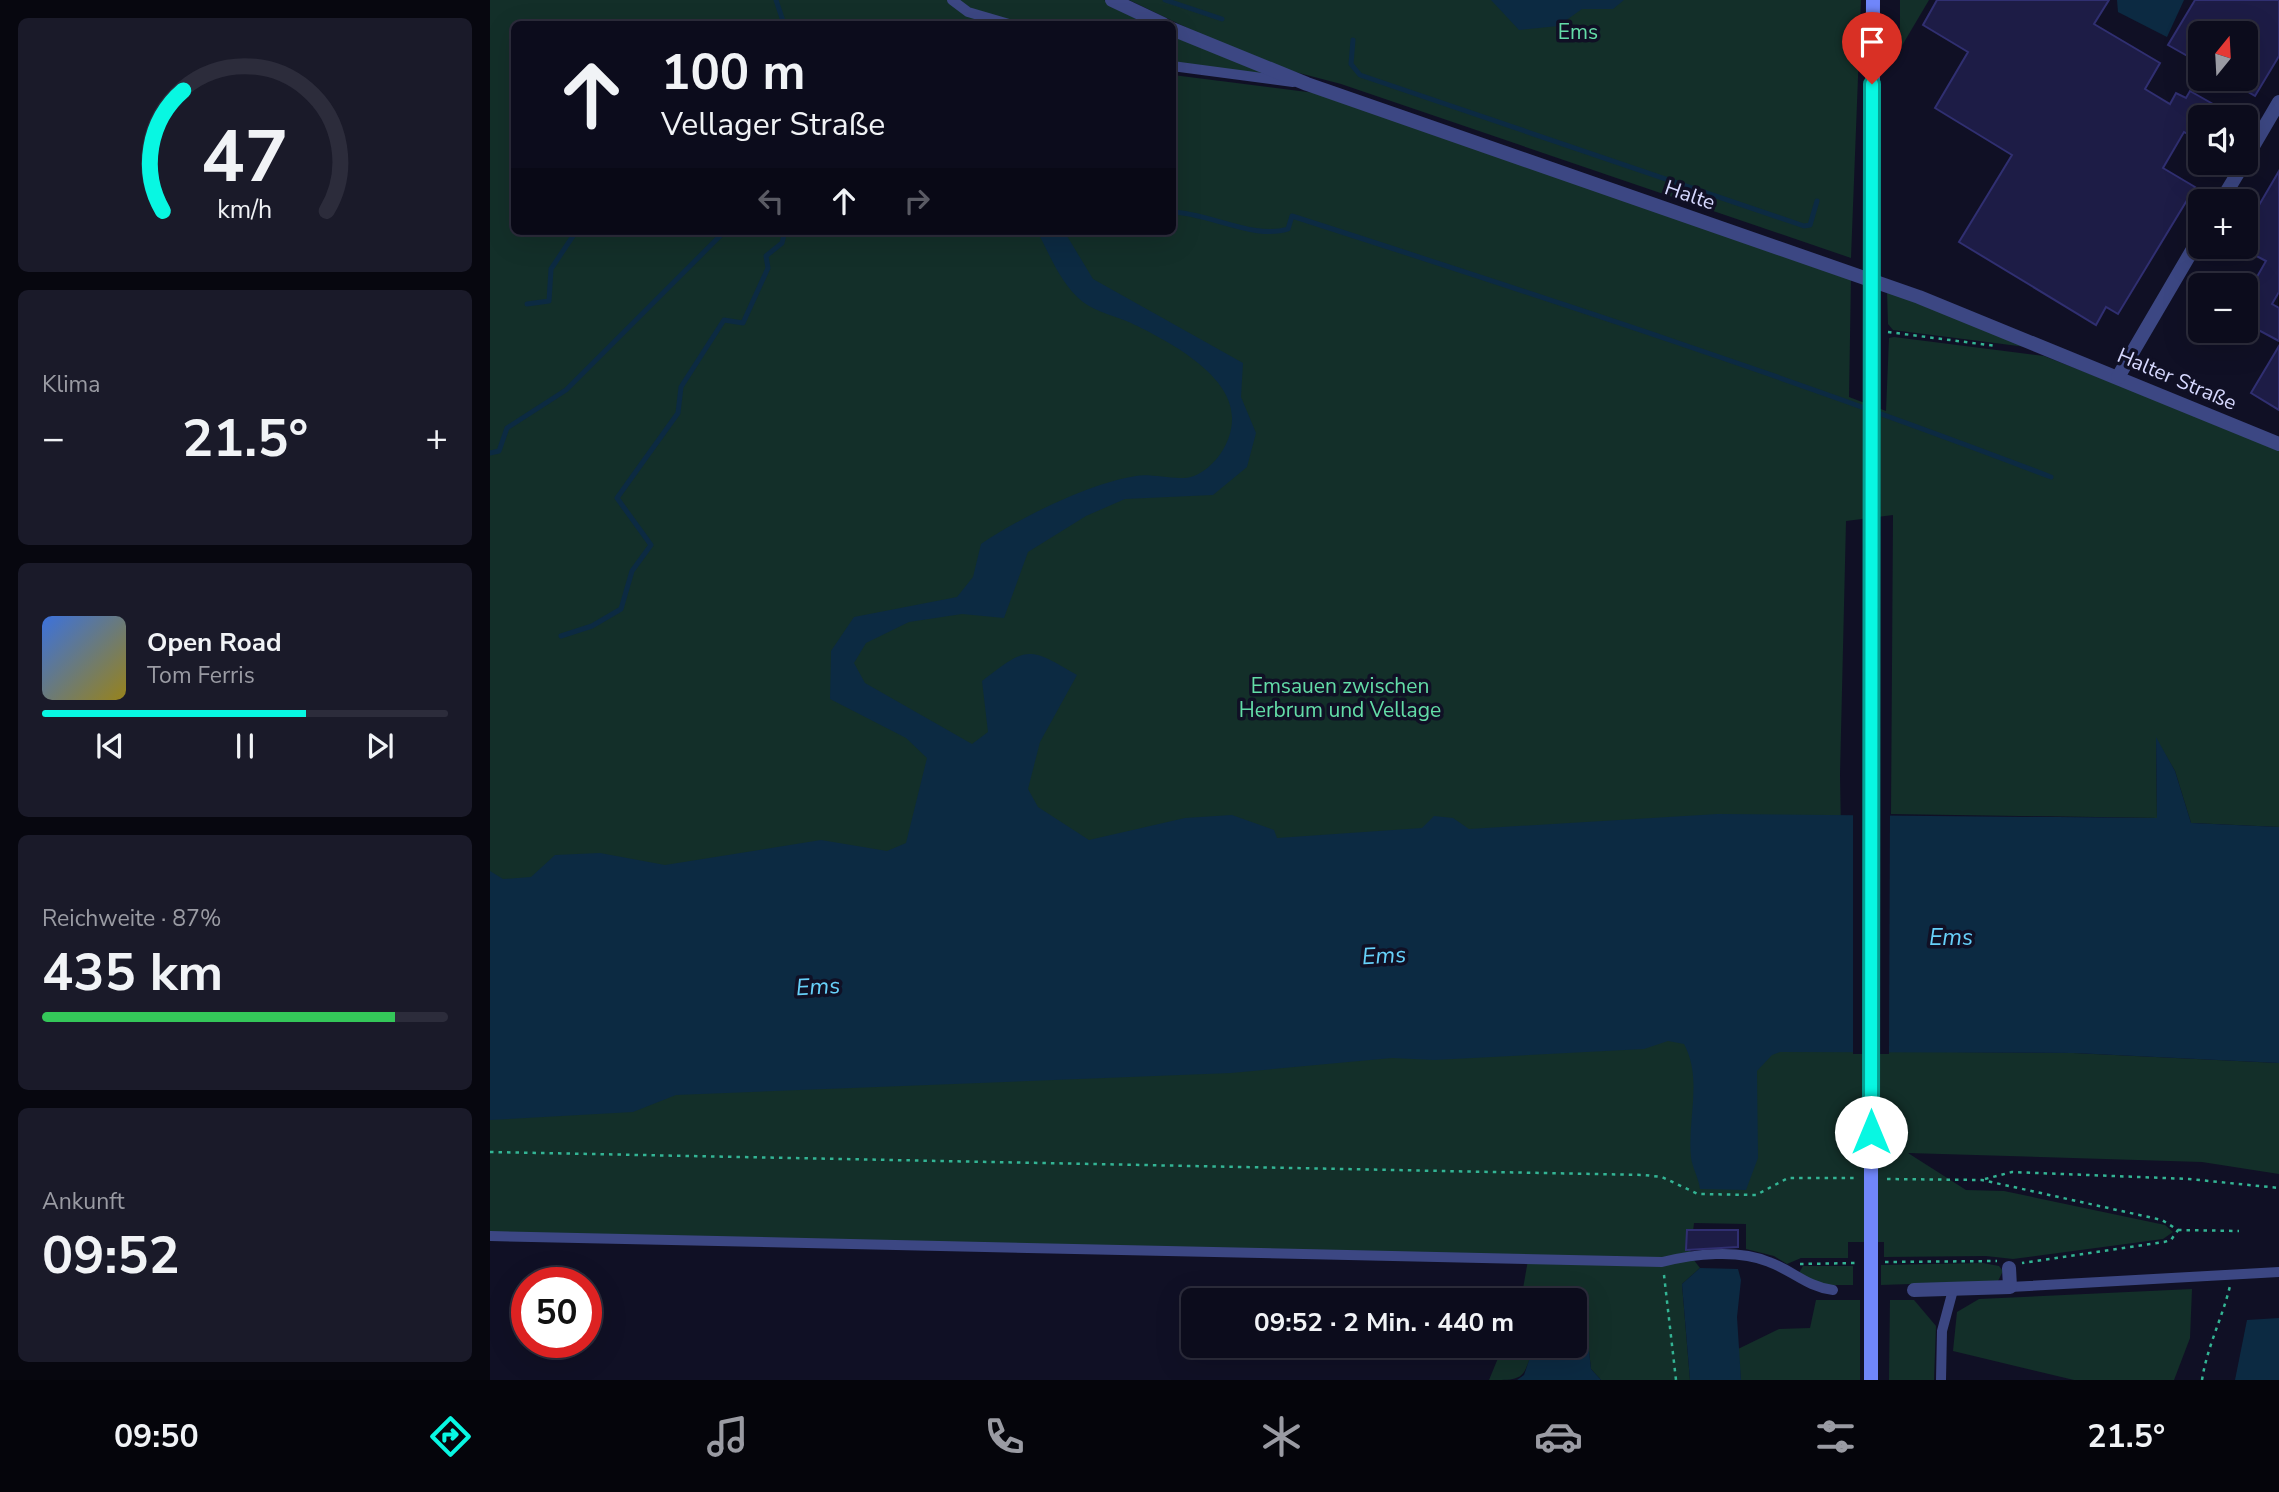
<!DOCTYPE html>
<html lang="de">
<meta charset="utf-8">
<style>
:root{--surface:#0c0c1c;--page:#1a1a29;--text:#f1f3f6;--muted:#9a9ba3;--line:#2c2c3b;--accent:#08f7e2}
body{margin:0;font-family:"Nunito Sans",sans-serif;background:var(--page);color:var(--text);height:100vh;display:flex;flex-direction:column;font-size:26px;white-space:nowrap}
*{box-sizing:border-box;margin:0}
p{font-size:23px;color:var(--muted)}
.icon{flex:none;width:38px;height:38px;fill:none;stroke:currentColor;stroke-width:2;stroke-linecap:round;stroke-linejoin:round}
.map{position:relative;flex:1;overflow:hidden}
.panel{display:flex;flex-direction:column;gap:18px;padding:18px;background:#07070f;width:490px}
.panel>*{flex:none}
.hud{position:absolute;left:21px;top:21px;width:665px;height:214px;border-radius:10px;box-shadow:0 7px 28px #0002,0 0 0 2px var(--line);background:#0c0c1c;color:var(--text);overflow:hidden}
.needle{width:46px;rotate:18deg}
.buttons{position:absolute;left:1698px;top:21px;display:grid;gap:14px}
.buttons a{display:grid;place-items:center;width:70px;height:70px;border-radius:10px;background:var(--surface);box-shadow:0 7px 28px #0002,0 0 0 2px var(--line);font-size:35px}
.speed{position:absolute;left:21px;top:1267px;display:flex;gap:14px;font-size:35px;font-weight:700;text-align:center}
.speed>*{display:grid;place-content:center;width:91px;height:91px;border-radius:50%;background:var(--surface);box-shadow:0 7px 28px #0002,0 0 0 2px var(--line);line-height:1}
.speed .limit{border:10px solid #d22;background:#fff;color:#111}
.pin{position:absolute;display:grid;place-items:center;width:60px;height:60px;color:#fff;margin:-72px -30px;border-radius:50% 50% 50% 0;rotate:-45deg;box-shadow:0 0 7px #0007}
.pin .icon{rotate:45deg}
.me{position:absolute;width:77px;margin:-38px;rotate:0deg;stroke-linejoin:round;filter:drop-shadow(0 0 5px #0008)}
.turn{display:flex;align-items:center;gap:24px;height:147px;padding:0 35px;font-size:32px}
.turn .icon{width:91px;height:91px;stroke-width:2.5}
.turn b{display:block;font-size:49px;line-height:60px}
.lanes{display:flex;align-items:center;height:66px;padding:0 35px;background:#0003;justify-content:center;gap:35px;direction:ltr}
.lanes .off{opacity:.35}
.big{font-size:52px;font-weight:700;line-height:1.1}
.panel .tile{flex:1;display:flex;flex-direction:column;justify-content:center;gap:10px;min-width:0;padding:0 24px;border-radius:10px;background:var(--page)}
.panel .dial{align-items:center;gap:0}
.dial svg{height:182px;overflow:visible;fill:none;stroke:var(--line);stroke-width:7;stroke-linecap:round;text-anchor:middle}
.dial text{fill:var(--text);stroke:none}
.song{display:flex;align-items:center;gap:21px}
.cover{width:84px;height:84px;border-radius:10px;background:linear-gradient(135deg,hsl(220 70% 55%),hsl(50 70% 35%))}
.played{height:7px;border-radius:4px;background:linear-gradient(90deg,var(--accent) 65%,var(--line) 65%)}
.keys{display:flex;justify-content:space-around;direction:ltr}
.heat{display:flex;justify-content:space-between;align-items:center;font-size:38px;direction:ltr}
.charge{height:10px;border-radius:5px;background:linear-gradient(90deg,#34c759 87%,var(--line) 0)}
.trip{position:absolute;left:691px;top:1288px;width:406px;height:70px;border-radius:10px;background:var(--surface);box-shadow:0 7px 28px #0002,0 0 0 2px var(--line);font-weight:700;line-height:70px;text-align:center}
.tab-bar{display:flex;height:112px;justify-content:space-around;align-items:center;background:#05050b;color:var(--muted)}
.tab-bar .icon{width:49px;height:49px}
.tab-bar .selected{color:var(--accent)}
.tab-bar b{font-size:32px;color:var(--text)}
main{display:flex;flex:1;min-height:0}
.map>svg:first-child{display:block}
.green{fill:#132f29}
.water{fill:#0c2a42}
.pier{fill:#101025}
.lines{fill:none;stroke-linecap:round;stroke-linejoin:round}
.stream{stroke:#0c2a42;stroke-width:5}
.building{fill:#1d1c46;stroke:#302f71;stroke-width:2}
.path{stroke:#33b494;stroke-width:2.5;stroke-dasharray:3.5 5;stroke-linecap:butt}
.lane{stroke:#3c4783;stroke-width:10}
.street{stroke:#3c4783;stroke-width:14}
.secondary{stroke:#7086fa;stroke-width:14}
.secondary-bridge{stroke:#7086fa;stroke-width:14}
.route-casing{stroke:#05a193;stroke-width:18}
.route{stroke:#08f7e2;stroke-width:12}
.labels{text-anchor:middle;stroke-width:7;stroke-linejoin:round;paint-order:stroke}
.park-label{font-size:21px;fill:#63dca7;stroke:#101025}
.street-label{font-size:21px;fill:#d6d8fe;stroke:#101025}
.water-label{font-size:23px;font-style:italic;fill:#67d1fa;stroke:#101025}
</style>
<main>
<section class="panel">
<div class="tile dial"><svg viewBox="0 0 100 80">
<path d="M14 69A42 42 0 1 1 86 69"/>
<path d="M14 69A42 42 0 0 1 23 16" stroke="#08f7e2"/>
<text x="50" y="56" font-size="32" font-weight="700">47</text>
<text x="50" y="72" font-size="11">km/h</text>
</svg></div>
<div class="tile"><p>Klima</p>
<div class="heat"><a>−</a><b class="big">21.5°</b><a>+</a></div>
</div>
<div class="tile">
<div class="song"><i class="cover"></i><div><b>Open Road</b><p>Tom Ferris</p></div></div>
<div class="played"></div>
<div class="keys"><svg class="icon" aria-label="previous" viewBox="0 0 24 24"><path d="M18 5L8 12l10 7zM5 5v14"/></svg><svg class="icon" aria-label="pause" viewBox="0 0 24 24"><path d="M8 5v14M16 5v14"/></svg><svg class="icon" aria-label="next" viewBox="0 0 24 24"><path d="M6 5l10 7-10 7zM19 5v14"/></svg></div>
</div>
<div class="tile"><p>Reichweite · 87%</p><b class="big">435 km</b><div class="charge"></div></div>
<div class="tile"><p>Ankunft</p><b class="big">09:52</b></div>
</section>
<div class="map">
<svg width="1789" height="1380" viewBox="0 0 1789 1380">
<rect width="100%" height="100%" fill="#101025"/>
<g class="green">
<polygon points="0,0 614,0 665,24 24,24 24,231 682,231 683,75 841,95 1361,277 1359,397 1396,411 1399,338 1404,337 1554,356 1789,448 1789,827 1701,823 1685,771 1666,739 1667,818 1401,814 1403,515 1356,521 1350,775 1355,1051 1584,1053 1789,1063 1789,1174 1712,1162 1418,1153 1476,1190 1514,1191 1675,1225 1683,1232 1673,1239 1523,1259 1496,1256 1394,1257 1394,1242 1358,1242 1358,1258 1311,1258 1297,1264 1284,1256 1256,1249 1256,1224 1204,1223 1200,1255 1210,1268 1192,1284 1200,1380 1111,1380 1101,1369 1096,1324 1085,1321 1085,1300 1031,1300 1038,1260 0,1236"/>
<polygon points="639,0 1371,0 1361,258 851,84 790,68 735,46"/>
<polygon points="1410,0 1439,0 1410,49"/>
<polygon points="682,33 800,82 683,66"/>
<polygon points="1397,290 1552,349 1403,330 1398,324"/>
<polygon points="1493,1263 1509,1266 1513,1271 1508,1281 1391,1285 1391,1265"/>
<polygon points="1313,1266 1363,1266 1363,1285 1328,1285 1309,1273"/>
<polygon points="1702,1289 1700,1338 1684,1380 1584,1380 1463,1351 1467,1312 1489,1299"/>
<polygon points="1326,1300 1370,1300 1370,1380 1251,1380 1248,1349 1289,1329 1320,1328"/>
<polygon points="1400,1300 1424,1300 1446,1326 1444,1380 1399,1380"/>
<path d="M1013 1346H1044C1033 1379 1035 1380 999 1380Z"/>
</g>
<g class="water">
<polygon points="1001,0 1134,0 1123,9 1092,9 1068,26 1029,30"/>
<polygon points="1627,0 1694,0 1677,37 1628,12"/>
<path d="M547 231H574L603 279 753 363 751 397 766 433 757 467 723 495 635 499 596 516 538 552 514 618 472 614 419 622 376 643 364 663 375 683 482 744 498 732 492 681C537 646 538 646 587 675L550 742 538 789 548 807 599 840 695 818 742 815 784 830 787 838 932 828 944 816 963 818 979 829 1228 814 1667 818 1666 737 1685 771 1701 823 1789 827V1063L1584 1053 1290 1052 1282 1055 1267 1071 1268 1158 1256 1190 1210 1189C1209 1178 1202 1168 1201 1157 1197 1120 1213 1079 1194 1044L1178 1041 1154 1049 944 1060 902 1058 741 1073 186 1095 143 1112 0 1120V871L13 879 41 877 65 855 110 853 175 865 331 840 397 851 416 843 437 758 416 738 340 699 341 651 364 617 467 597 483 577 491 544C529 518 600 483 646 476 663 473 688 482 704 476 726 467 743 441 742 417 741 373 676 340 641 323 626 316 606 312 593 302 571 285 560 255 547 231Z"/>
<polygon points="1210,1268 1248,1269 1251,1280 1247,1317 1251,1380 1200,1380 1192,1284"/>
<polygon points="1789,1318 1789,1380 1745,1380 1757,1320"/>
<polygon points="1085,1321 1096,1324 1101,1369 1111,1380 1027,1380 1034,1375 1044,1346 1085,1346"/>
</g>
<polygon class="pier" points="1363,810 1400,810 1399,1054 1363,1054"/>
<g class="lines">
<g class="stream">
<polyline points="286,0 294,24"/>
<polyline points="675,0 732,19"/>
<polyline points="863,40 861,64 870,75 1314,226 1320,225 1327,201"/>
<path d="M682 212C719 213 765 240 798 229L802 216C1057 298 1311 381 1561 477"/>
<polyline points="37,304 59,301 61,269 85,233 92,231"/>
<polyline points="0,453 9,451 17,428 76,390 235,231"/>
<polyline points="71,636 102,626 131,609 142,571 161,545 127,498 188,413 191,387 234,320 253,323 278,268 276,256 292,243 295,231"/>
</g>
</g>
<g class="building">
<polygon points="1447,0 1619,0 1604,24 1670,63 1655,89 1680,104 1686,93 1696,98 1700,91 1723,104 1715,117 1710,117 1710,126 1703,137 1694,132 1673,168 1705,187 1628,314 1616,307 1606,325 1469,242 1522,155 1445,108 1478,52 1433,25"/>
<polygon points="1705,0 1789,0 1789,56 1765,96 1736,79 1755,79 1755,33 1710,33 1710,63 1678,45"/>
<polygon points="1789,171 1789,292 1782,304 1789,308 1789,341 1755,323 1755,298 1776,261 1755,250 1755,229"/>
<polygon points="1789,346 1789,410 1761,393"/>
<polygon points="1197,1230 1248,1230 1248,1247 1196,1250"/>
</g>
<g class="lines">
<g class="path">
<polyline points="1398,332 1506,346"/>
<polyline points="0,1152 1154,1175 1172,1177 1208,1194 1266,1195 1298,1178 1366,1178"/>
<polyline points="1397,1179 1492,1180 1672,1220 1688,1230 1681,1240 1674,1242 1532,1263"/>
<polyline points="1495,1179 1522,1172 1699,1179 1789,1188"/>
<polyline points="1688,1230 1749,1231"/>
<polyline points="1395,1262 1507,1261"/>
<polyline points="1310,1264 1366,1263"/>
<polyline points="1174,1275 1186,1380"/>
<path d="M1712 1380C1717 1347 1732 1319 1740 1286"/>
</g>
<g class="lane">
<polyline points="462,0 478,12 519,24"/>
<polyline points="682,66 803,82"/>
<path d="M0 1236 1172 1262C1204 1254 1248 1249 1279 1262 1302 1270 1317 1287 1343 1290"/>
<polyline points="1520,1287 1789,1272"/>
<polyline points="1451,1380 1452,1331 1463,1290"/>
</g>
<g class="street">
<polyline points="622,0 673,24"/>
<polyline points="682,29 817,84 1429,297 1789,444"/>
<polyline points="1755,160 1789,102"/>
<polyline points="1731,201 1754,163"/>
<polyline points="1628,377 1710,237"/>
<polyline points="1424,1290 1520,1287 1519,1268"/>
</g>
<g class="secondary">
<polyline points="1382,251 1383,0"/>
<polyline points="1381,1057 1382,306"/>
<polyline points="1381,1257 1381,1380"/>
</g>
<g class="secondary-bridge">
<polyline points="1382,306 1382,251"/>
<polyline points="1381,1257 1381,1057"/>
</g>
</g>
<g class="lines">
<g class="route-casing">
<polyline id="route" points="1381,1132 1382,84"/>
</g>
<use href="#route" class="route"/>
</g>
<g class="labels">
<g class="park-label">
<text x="1088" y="39">Ems</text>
<text x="850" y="693">Emsauen zwischen<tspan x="850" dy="24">Herbrum und Vellage</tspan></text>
</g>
<g class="street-label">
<text transform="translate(1200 195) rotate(19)" y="7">Halte</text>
<text transform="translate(1687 379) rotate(23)" y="7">Halter Straße</text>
</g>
<g class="water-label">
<text x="1461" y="945">Ems</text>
<text transform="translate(894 955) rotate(-3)" y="8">Ems</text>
<text transform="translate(328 986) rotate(-3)" y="8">Ems</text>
</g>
</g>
</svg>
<div class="buttons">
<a><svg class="needle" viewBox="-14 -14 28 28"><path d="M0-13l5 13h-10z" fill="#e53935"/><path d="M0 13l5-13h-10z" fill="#9a9ba3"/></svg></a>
<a><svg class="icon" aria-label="sound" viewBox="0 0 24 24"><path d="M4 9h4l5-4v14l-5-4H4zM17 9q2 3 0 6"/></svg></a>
<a>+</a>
<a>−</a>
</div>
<div class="speed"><div class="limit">50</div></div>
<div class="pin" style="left:1382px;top:84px;background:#d93025"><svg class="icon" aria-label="arrive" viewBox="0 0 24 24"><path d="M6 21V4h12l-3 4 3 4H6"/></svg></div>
<svg class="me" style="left:1381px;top:1132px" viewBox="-20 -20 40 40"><circle r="19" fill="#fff"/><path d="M0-13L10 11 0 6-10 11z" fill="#08f7e2"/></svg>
<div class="trip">09:52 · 2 Min. · 440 m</div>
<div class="hud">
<div class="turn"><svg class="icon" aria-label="ahead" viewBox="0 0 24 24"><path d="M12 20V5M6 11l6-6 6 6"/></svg><div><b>100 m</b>Vellager Straße</div></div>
<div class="lanes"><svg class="icon off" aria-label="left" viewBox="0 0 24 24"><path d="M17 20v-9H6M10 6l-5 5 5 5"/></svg><svg class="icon" aria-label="ahead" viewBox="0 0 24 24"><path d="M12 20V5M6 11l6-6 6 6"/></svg><svg class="icon off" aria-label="right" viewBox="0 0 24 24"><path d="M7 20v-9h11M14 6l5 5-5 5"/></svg></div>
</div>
</div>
</main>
<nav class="tab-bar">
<b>09:50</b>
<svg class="icon selected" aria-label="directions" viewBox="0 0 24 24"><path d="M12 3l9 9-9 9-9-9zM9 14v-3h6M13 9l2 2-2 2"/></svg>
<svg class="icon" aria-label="music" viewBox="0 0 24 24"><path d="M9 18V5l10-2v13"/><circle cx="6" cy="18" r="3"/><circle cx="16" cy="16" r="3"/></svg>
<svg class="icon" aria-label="phone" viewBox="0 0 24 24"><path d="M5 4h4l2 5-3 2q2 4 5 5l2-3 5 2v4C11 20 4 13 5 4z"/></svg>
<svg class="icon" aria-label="climate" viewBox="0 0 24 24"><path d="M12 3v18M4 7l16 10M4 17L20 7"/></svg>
<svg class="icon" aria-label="car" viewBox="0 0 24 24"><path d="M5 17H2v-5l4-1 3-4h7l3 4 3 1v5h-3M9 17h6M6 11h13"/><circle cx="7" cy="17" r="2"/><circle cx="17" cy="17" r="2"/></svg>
<svg class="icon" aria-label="filters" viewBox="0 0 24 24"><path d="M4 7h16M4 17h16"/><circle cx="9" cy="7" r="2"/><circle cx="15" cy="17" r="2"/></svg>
<b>21.5°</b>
</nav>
